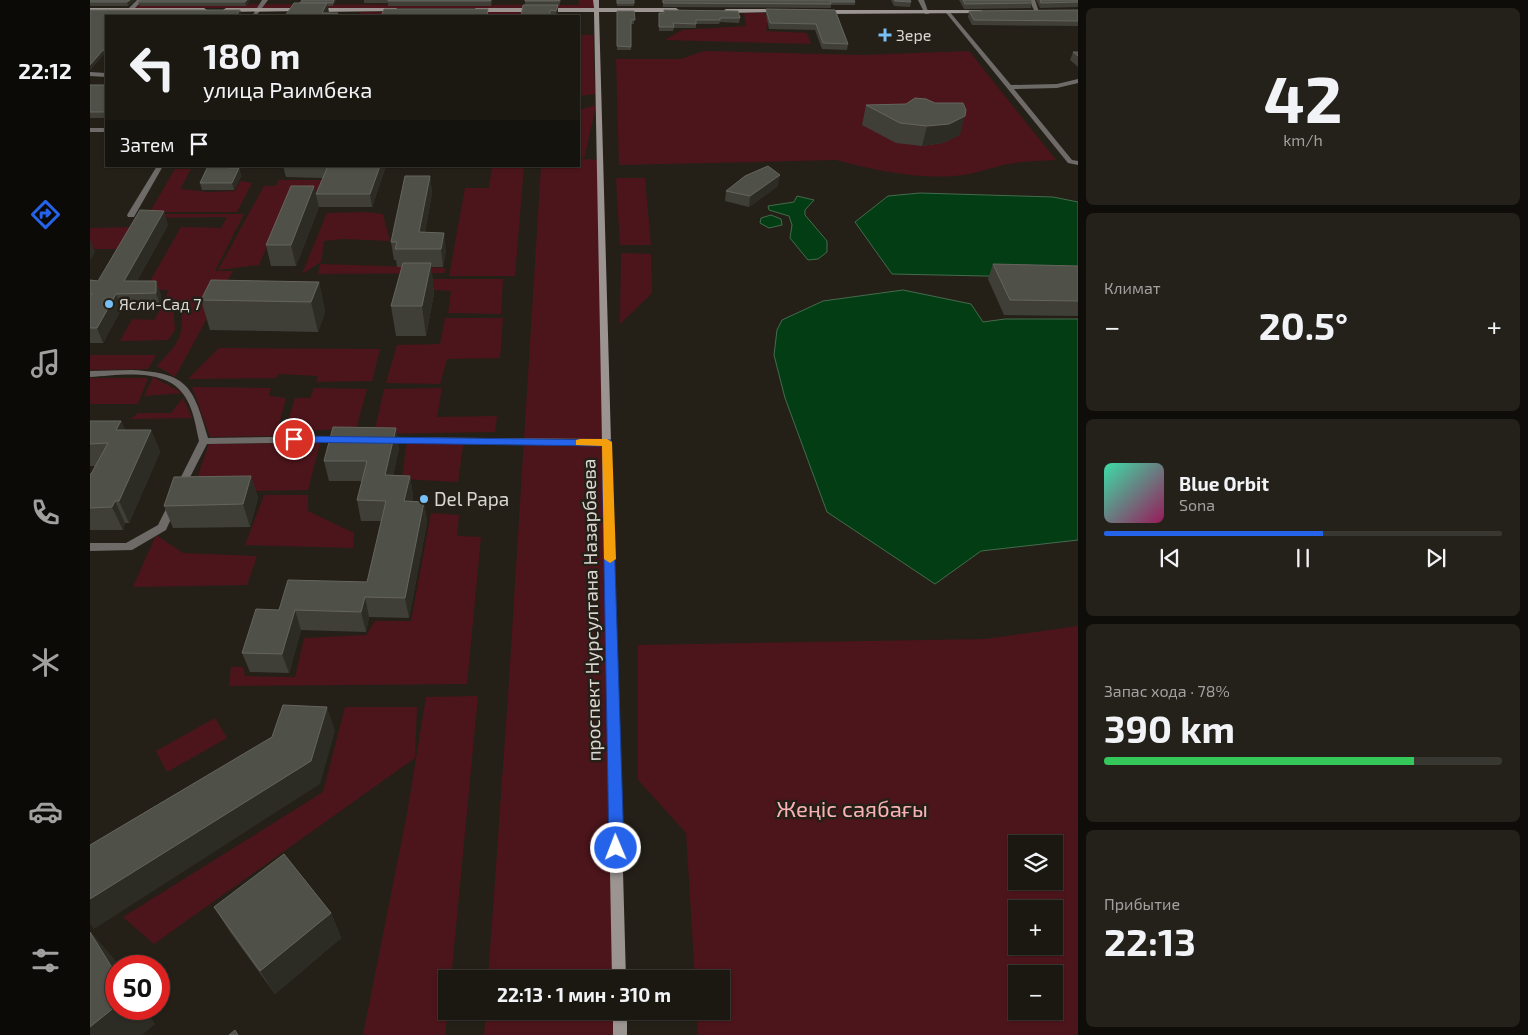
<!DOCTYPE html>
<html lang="ru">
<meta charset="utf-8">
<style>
:root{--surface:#1b1812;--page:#24211b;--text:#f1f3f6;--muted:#a0a09f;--line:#393732;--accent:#2563eb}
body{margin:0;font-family:"Exo 2",sans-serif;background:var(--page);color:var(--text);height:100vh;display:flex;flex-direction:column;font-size:19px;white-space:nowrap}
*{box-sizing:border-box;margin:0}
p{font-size:16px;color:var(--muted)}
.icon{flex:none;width:28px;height:28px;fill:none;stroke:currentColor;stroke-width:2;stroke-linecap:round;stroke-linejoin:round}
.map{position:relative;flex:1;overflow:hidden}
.panel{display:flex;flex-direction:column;gap:8px;padding:8px;background:#0f0d0a;width:450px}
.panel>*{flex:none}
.hud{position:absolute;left:15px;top:15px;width:475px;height:152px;border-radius:0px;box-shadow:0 1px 4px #0004,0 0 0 1px var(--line);background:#1b1812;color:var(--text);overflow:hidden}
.tools{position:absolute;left:918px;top:835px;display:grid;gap:10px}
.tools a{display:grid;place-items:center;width:55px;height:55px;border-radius:0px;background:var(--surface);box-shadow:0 1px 4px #0004,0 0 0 1px var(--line);font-size:25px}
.speed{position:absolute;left:15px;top:955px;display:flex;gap:10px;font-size:25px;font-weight:700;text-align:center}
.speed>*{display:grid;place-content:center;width:65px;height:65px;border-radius:50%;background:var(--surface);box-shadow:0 1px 4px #0004,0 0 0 1px var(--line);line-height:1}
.speed .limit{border:8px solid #d22;background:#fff;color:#111}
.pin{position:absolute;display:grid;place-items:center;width:42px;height:42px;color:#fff;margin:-21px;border:2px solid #fff;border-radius:50%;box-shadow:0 1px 5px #0007}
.me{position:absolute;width:55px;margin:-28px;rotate:359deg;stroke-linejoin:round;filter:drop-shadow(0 0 4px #0008)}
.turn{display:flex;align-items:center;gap:18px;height:105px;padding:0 15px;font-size:22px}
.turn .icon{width:65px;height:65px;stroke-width:2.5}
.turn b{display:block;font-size:35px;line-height:42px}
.then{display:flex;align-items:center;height:48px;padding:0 15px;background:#0003;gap:10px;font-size:19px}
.big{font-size:38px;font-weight:700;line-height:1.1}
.panel .card{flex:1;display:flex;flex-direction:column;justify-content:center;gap:8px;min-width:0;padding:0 18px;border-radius:8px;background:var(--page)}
.panel .dial{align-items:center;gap:0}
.dial b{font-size:65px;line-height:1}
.song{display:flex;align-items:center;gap:15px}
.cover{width:60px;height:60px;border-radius:8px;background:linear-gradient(135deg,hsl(160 70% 55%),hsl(330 70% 35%))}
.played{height:5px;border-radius:2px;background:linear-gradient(90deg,var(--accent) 55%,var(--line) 55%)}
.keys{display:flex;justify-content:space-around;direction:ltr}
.heat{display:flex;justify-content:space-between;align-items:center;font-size:28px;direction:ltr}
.charge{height:8px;border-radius:4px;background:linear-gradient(90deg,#34c759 78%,var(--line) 0)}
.trip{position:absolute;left:348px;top:970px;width:292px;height:50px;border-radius:0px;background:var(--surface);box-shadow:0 1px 4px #0004,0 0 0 1px var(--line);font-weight:700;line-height:50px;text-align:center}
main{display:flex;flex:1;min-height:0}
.tab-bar{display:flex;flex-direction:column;width:90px;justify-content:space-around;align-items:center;background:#0b0a07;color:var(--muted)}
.tab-bar .icon{width:35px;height:35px}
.tab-bar .selected{color:var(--accent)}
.tab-bar b{font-size:22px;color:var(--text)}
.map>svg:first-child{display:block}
.green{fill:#4c151b;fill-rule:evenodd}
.water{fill:#033d13;stroke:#446b4c}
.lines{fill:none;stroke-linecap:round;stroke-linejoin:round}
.street{fill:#6e6a68;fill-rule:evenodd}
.secondary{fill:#9b9491;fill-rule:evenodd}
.wall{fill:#3f3f38}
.shaded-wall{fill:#2d2c24}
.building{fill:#4f5048;stroke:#65655e}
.route{fill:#2563eb;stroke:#184099}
.slow{fill:#f59e0b}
.poi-dot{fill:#78bff8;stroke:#242018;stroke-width:2}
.labels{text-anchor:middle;stroke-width:5;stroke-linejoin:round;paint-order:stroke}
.far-poi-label{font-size:16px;fill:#dad7d2;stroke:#242018;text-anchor:start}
.poi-label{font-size:19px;fill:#dad7d2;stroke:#242018;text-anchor:start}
.street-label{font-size:19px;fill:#dad7d2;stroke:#242018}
.near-park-label{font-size:22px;fill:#fbb2b4;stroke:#242018}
</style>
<main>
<nav class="tab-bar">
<b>22:12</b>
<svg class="icon selected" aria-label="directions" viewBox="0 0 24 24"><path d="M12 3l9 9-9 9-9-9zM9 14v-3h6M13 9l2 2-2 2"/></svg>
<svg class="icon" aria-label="music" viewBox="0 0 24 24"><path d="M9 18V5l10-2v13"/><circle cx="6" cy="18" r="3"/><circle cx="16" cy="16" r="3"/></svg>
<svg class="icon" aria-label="phone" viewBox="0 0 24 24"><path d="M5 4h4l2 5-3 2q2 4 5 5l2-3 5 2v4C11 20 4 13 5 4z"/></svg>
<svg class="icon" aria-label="climate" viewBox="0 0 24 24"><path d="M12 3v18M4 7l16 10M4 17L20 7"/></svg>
<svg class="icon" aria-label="car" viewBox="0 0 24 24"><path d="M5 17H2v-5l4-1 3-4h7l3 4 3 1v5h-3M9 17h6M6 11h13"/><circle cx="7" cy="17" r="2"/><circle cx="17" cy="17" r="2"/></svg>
<svg class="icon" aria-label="filters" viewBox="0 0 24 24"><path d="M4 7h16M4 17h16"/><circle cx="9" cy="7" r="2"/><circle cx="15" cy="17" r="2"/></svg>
</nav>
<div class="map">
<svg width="988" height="1035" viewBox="0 0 988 1035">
<rect width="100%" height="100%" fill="#242018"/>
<g class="green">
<polygon points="489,0 503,0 503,8 45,8 50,4 489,5"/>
<polygon points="445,10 458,16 268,16 271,12"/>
<polygon points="654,13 690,13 678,22 676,31 717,33 721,44 575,40 592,30 656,26"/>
<polygon points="490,35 503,35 505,94 489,96"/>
<path d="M614 51 772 55 879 51 966 160C952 161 937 161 924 163 903 166 885 175 864 176 824 179 784 170 746 160L529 165 526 59H591Z"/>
<polygon points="506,105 494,159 489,156 489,110"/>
<polygon points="489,159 510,160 529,979 398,979 418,696 451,166 489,166"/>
<polygon points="402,166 434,166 425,276 359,276 375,188 399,188"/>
<polygon points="85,169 101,169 90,189 118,192 145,191 150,181 162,183 147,212 60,212"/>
<polygon points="526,178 555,178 561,245 530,245"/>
<polygon points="189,180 288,180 286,191 222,191 197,200 169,265 128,270 174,186 186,186"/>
<polygon points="275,212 293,214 300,241 253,239 234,241 231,262 212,274 237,213"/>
<path d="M52 214H154L125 271H143L85 377 67 366C90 341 94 339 91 303L73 302 79 290H55L91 227 131 228 137 217 47 218Z"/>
<polygon points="43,227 30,249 0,249 0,228"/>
<polygon points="531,253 561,254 562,293 530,324"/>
<polygon points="230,264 355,268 355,273 228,274"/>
<polygon points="324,279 413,279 411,314 358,313 361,291 321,288"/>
<polygon points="73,305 83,306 85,330 78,340 30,341 42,319 64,320"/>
<polygon points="355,318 413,318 410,358 357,359 350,384 296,383 307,345 350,344"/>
<polygon points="129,348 290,349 282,381 226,382 228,376 188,374 186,378 98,379"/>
<polygon points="0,355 66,355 58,369 0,370"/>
<polygon points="63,377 93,393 54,396"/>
<polygon points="0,378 58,378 48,404 0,404"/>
<polygon points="102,387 181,388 179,396 196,398 186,436 120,437"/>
<polygon points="224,388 277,389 266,429 195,431 205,398 220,398"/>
<polygon points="352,388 347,417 407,416 405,432 284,434 294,389"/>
<polygon points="93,398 102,418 41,419 48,413 81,413"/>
<polygon points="374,439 368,482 312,479 317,441"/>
<polygon points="230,443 218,490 102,492 119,444"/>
<polygon points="174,495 218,495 218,511 264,533 263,548 155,545"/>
<polygon points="341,513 369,515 367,536 391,537 377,684 139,686 141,667 153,667 155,676 205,677 214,638 276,635 285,621 321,621"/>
<polygon points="66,535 93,553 167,556 157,585 43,587"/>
<path d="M988 626V1035H608L607 1011H631V979H605L596 833 548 780V645L895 639ZM926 844H964V881H926ZM926 909H964V946H926ZM926 974H964V1011H926Z"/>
<polygon points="388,696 361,979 356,979 358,1011 355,1035 273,1035 317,814 336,697"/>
<polygon points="255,707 327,707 325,758 64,944 33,917 233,792"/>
<polygon points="125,718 137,738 77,772 66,751"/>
<polygon points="396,1011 530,1011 530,1035 394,1035"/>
</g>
<g class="water">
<polygon points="830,193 963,197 988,202 988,278 802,274 765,222 798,196"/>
<polygon points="707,196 724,200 715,210 715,215 737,241 737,252 728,259 718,260 700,238 702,225 699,216 679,210 678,206 704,202"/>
<polygon points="681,215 691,219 692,225 679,228 670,223 671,218"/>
<polygon points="813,290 881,304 893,322 915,319 988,319 988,540 891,551 845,584 737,512 695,398 684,355 687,330 692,320 733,301"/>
</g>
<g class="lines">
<g class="street">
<polygon points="47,0 53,0 42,11 38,11 38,9"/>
<polygon points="172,0 178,0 166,16 162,16"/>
<polygon points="828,0 834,0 839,14 835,14"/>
<polygon points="939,0 945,0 949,12 945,12"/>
<polygon points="859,11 921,85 967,84 988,79 988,83 967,88 924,89 982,160 988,161 988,165 978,163 857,14 856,13"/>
<polygon points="0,72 16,73 16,77 0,76"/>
<rect x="0" y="128" width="16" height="4"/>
<polygon points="67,166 73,166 44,217 38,217 37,215"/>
<path d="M42 370C99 373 103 387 118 438L252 436 257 439 252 442 117 444 94 489H88L86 487 109 441C106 428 104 412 97 400 80 366 31 375 0 377V371Z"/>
<polygon points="294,437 517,439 522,442 517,445 291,442 289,440"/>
<polygon points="83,500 88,503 76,530 42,550 0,551 0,543 36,543 68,525 80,501"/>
</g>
<g class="secondary">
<polygon points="503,0 509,0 509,8 586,8 589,10 586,12 509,12 536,979 522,979 504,12 386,12 383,10 386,8 504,8"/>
<polygon points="0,8 114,8 117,10 114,12 0,12"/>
<polygon points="211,8 214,10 213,11 136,12 133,10 136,8"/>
<polygon points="306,8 309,10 308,11 226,12 223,10 226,8"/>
<polygon points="689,9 692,11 691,12 636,13 633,11 636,9"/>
<polygon points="891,10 893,11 893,13 733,14 730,12 733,10"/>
<rect x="523" y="1011" width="14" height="24"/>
</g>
</g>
<g class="wall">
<polygon points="0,0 45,0 38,6 0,6"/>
<polygon points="51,0 160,0 156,6 50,6 48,2"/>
<polygon points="246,0 243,6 238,6 239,13 248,13 248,16 195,16 210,3"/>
<polygon points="274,0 402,0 401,6 298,6 298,3 274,3"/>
<polygon points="435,0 471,0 469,6 468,6 467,16 431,16 435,5"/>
<rect x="527" y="0" width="17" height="6"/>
<polygon points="573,0 764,0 765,2 765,5 741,5 741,8 573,7"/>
<polygon points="801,0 820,0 821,2 820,7 804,6"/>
<polygon points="869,0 941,0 942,3 941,8 874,9"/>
<polygon points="946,0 988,0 988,7 950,8"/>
<polygon points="676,9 745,10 758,44 757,50 732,49 725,30 679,29 676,15"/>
<polygon points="0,10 150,10 151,14 149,16 16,16 16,54 14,54 0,70"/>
<polygon points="988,10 988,26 882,25 878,17 879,11"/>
<polygon points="544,11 544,24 541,24 541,50 527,50 527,14"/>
<polygon points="569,13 650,18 649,23 630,22 629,24 606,24 606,28 584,28 583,31 569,31"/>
<polygon points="983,52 988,52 988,67 980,60"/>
<rect x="0" y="85" width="16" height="33"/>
<polygon points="776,105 870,135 853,143 832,146 806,143 772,125"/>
<polygon points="118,166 144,166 143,168 149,168 151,176 144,190 112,190 110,183"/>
<polygon points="193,166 296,166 282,207 229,207 206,266 181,266 176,245 226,194 233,178 196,177"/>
<polygon points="340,176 342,193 335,232 356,250 353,267 341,267 344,293 336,336 306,336 301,306 312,267 307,267 306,260 304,260 301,242"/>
<polygon points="688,186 659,207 635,201 636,191"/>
<polygon points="78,225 47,281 66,281 71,296 71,308 32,308 13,343 0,343 0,280 8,281"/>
<polygon points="903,264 988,266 988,316 914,315 898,279"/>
<polygon points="229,282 235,312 228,332 120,330 111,300"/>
<polygon points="0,421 31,421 35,430 61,430 70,452 39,523 35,523 33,530 0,530 0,474 1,474 5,466 0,466"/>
<polygon points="309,448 303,476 320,476 323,496 322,502 334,502 337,522 319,618 279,617 276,632 211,630 199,673 160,672 152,653 189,610 277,582 291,521 271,521 267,500 272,481 239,481 234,461"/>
<polygon points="161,476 168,498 160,527 83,528 74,506"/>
<polygon points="124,907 241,913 251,938 185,994 140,932"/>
</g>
<g class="shaded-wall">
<polygon points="40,0 45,0 38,6 37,2"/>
<polygon points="157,0 160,0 156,6 155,2"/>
<polygon points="244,0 246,0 243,6 243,3"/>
<polygon points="237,3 239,14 232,13"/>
<polygon points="468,5 468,14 467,16 466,11"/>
<polygon points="150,10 151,14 149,16 146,16"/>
<polygon points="13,50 14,54 0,70 0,65"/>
<polygon points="875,116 870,135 853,143 832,146 837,126"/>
<polygon points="139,166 144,166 140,176 138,168"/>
<polygon points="290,166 296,166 282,207 280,194"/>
<polygon points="149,168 151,176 144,190 142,183"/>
<polygon points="690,175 688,186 659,207 660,196"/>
<polygon points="340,176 342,193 332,250 329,232"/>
<polygon points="224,186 229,207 206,266 201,245"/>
<polygon points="74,211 78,225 40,294 34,281"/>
<polygon points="354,233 356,250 353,267 351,249"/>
<polygon points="0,239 5,252 0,261"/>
<polygon points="341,263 344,293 336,336 332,306"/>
<polygon points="66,281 71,296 71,308 66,293"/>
<polygon points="229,282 235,312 228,332 221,302"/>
<polygon points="26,294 32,308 13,343 7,328"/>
<polygon points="31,421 41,443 26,430"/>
<polygon points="306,428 309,448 299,496 295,475"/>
<polygon points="61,430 70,452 39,523 29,501"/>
<polygon points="161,476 168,498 160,527 153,504"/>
<polygon points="320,476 323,496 318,522 314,501"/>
<polygon points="25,501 35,523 33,530 22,507"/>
<polygon points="334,502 337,522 319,618 315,598"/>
<polygon points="275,597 279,617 276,632 271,612"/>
<polygon points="205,610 211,630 199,673 192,654"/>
<polygon points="237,707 245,731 230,784 4,929 0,924 0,899"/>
<polygon points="241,913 251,938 185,994 170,971"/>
<polygon points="0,931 25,960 29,966 26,966 26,974"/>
<polygon points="26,1006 26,1009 56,1009 65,1024 52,1035 0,1035 0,1027"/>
</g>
<g class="building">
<polygon points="0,0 40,0 37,2 0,2"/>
<polygon points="51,0 157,0 155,2 48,2"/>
<polygon points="212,0 244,0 243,3 210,3"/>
<polygon points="298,0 401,0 400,1 298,1"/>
<polygon points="435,0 470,0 469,1 435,1"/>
<rect x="527" y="0" width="17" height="3"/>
<polygon points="573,0 764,0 765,2 740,2 741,4 573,3"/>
<polygon points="804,0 820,0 821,2 805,1"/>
<polygon points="873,0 941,0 942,3 875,4"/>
<polygon points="950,0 988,0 988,2 951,3"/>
<polygon points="204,3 237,3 232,13 248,13 246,16 195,16"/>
<polygon points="433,5 468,5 466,11 460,10 460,16 431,16"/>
<polygon points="294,9 398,9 397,16 291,16"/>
<polygon points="676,9 745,10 758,44 733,43 726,24 680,23"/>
<polygon points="0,10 150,10 146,16 16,16 16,50 13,50 0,65"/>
<polygon points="574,10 648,11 650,18 630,18 630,20 606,20 606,24 583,23 584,27 569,27 569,13 574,13"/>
<polygon points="988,10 988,21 884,20 879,11"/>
<polygon points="527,11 544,11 545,20 541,20 541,47 527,46"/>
<polygon points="983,52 988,52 988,56"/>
<rect x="0" y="85" width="16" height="27"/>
<polygon points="825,98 836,99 845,103 873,103 876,110 875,116 859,124 837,126 810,123 776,105 816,104"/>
<polygon points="118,166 139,166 138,168 149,168 142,183 110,183"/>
<polygon points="238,166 290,166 280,194 226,194"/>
<polygon points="678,166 690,175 660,196 636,191 655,176"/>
<polygon points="315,176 340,176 329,232 354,233 351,249 305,249 307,242 301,242"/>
<polygon points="201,186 224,186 201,245 176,245"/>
<polygon points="50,210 74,211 34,281 66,281 66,293 26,294 7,328 0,328 0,297 2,294 0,294 0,280 8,281"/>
<polygon points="313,263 341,263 332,306 301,306"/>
<polygon points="903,264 988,266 988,301 920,300"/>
<polygon points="121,280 229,282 221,302 111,300"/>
<polygon points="0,421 31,421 26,430 61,430 29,501 25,501 22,507 0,508 0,474 1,474 18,443 0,444"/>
<polygon points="243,427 306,428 295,475 320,476 314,501 334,502 315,598 275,597 271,612 205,610 192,654 152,653 166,609 189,610 198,580 277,582 296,501 267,500 277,461 234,461"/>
<polygon points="161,476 153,504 74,506 84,477"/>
<polygon points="193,705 237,707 221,761 0,899 0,845 182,737"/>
<polygon points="194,854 241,913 170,971 124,907"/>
<polygon points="0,932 26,974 26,1006 0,1027"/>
<polygon points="145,1030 148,1035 139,1035"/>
</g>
<polygon class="route" points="204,436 521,440 534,848 532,853 526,855 521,853 519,848 512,446 200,442 200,437"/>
<polygon class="slow" points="490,439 517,439 522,442 526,559 520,563 514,559 512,446 486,445 486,440"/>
<g class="poi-dot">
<path d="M792.5 27.5h5v5h5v5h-5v5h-5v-5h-5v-5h5z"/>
<circle cx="19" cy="304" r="5"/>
<circle cx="334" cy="499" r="5"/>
</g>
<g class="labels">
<g class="far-poi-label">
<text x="806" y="41">Зере</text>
<text x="29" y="310">Ясли-Сад 7</text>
</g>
<g class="poi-label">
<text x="344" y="506">Del Papa</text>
</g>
<g class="street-label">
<text transform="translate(501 610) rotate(-91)" y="7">проспект Нурсултана Назарбаева</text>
</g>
<g class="near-park-label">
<text x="762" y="817">Жеңіс саябағы</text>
</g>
</g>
</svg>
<div class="tools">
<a><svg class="icon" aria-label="layers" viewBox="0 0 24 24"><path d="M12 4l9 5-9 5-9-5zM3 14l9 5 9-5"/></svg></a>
<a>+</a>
<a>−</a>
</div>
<div class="speed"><div class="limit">50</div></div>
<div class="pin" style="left:204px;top:439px;background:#d93025"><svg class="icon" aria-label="arrive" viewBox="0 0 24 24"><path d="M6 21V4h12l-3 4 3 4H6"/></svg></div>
<svg class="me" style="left:526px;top:848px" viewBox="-20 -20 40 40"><circle r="17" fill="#2563eb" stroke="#fff" stroke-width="3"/><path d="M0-11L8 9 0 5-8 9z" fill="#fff"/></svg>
<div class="trip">22:13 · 1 мин · 310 m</div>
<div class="hud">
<div class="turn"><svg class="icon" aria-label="left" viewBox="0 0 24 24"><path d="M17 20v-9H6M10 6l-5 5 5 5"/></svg><div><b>180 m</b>улица Раимбека</div></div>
<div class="then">Затем<svg class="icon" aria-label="arrive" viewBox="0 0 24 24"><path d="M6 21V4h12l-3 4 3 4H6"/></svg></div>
</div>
</div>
<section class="panel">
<div class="card dial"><b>42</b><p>km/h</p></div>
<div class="card"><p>Климат</p>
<div class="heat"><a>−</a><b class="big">20.5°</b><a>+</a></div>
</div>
<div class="card">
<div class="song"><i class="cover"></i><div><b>Blue Orbit</b><p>Sona</p></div></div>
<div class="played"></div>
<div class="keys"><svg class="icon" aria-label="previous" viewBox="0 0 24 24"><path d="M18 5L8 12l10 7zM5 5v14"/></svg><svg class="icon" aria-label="pause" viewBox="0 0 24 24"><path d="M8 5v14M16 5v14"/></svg><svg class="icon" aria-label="next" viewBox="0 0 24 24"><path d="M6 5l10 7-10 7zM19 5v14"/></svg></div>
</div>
<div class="card"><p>Запас хода · 78%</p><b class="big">390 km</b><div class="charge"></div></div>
<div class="card"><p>Прибытие</p><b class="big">22:13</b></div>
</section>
</main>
